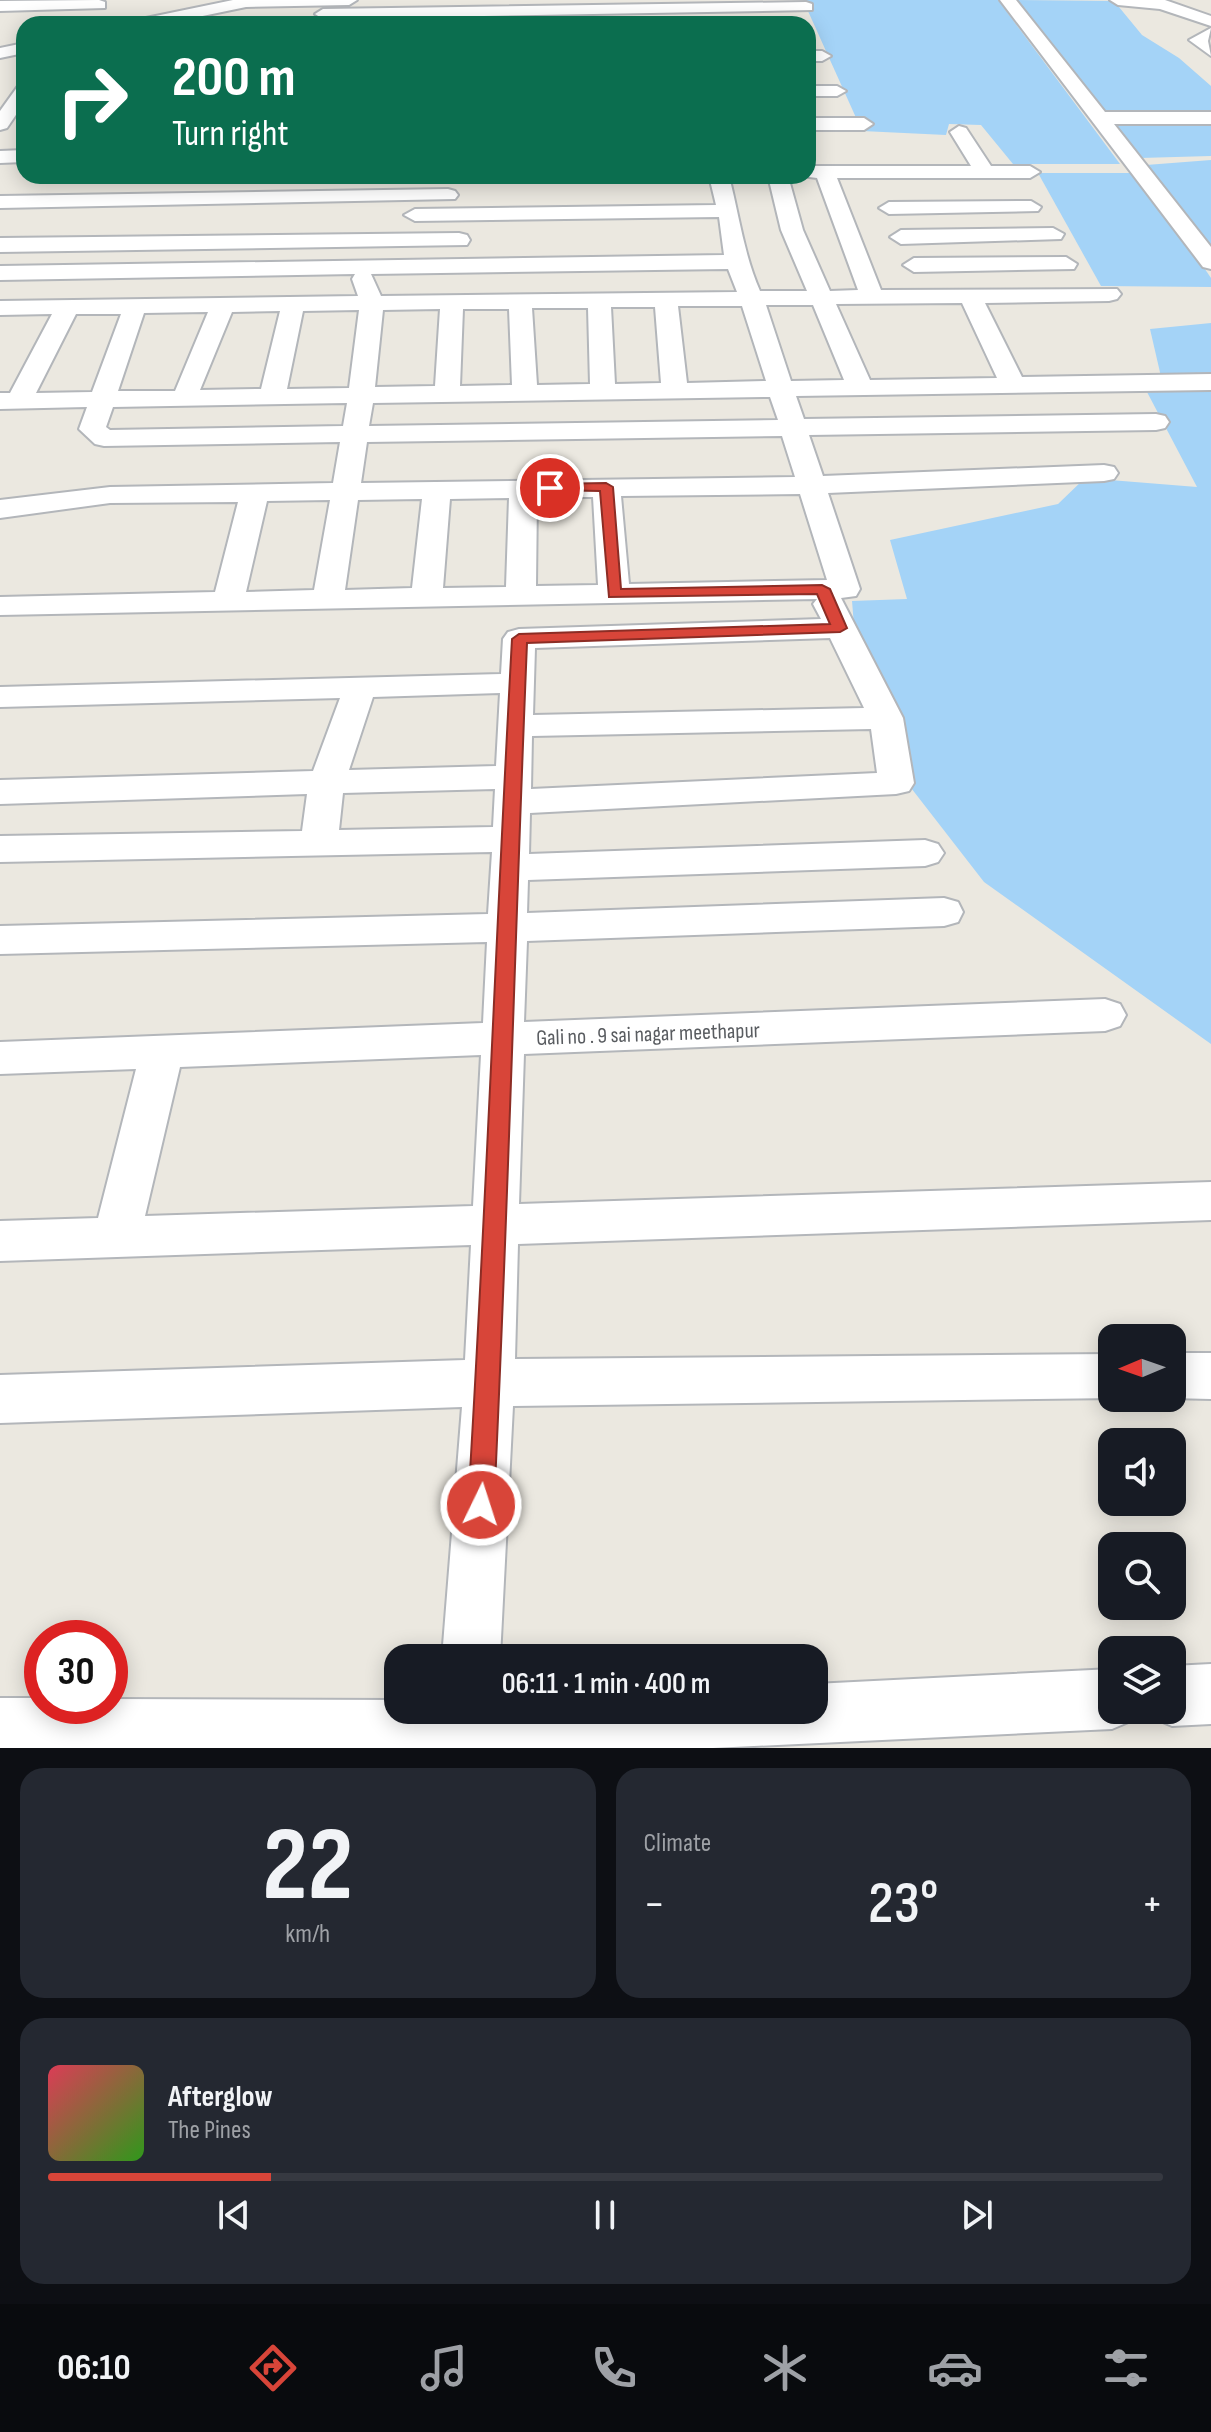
<!DOCTYPE html>
<meta charset="utf-8">
<style>
:root{--surface:#171b24;--page:#242831;--text:#f1f3f6;--muted:#9ea1a6;--line:#363941;--accent:#d84539}
body{margin:0;font-family:"Sofia Sans Condensed",sans-serif;background:var(--page);color:var(--text);height:100vh;display:flex;flex-direction:column;font-size:30px;white-space:nowrap}
*{box-sizing:border-box;margin:0}
p{font-size:26px;color:var(--muted)}
.icon{flex:none;width:44px;height:44px;fill:none;stroke:currentColor;stroke-width:2;stroke-linecap:round;stroke-linejoin:round}
.map{position:relative;height:1748px;overflow:hidden}
.details{display:flex;flex-direction:column;gap:20px;padding:20px;background:#0d0f14;flex:1}
.details>*{flex:none}
.top-card{position:absolute;left:16px;top:16px;width:800px;height:168px;border-radius:24px;box-shadow:0 4px 20px #0003;background:#0b6e4f;color:#fff;overflow:hidden}
.needle{width:52px;rotate:268deg}
.tools{position:absolute;left:1098px;top:1324px;display:grid;gap:16px}
.tools a{display:grid;place-items:center;width:88px;height:88px;border-radius:16px;background:var(--surface);box-shadow:0 4px 20px #0003;font-size:40px}
.speed{position:absolute;left:24px;top:1620px;display:flex;gap:16px;font-size:40px;font-weight:700;text-align:center}
.speed>*{display:grid;place-content:center;width:104px;height:104px;border-radius:50%;background:var(--surface);box-shadow:0 4px 20px #0003;line-height:1}
.speed .limit{border:12px solid #d22;background:#fff;color:#111}
.pin{position:absolute;display:grid;place-items:center;width:68px;height:68px;color:#fff;margin:-34px;border:4px solid #fff;border-radius:50%;box-shadow:0 2px 8px #0007}
.me{position:absolute;width:88px;margin:-44px;rotate:4deg;stroke-linejoin:round;filter:drop-shadow(0 0 6px #0008)}
.turn{display:flex;align-items:center;gap:28px;height:168px;padding:0 24px;font-size:36px}
.turn .icon{width:104px;height:104px;stroke-width:2.5}
.turn b{display:block;font-size:56px;line-height:68px}
.big{font-size:60px;font-weight:600;line-height:1.1}
.details .widget{flex:1;display:flex;flex-direction:column;justify-content:center;gap:12px;min-width:0;padding:0 28px;border-radius:24px;background:var(--page)}
.details .dial{align-items:center;gap:0}
.dial b{font-size:104px;line-height:1}
.song{display:flex;align-items:center;gap:24px}
.cover{width:96px;height:96px;border-radius:12px;background:linear-gradient(135deg,hsl(350 70% 55%),hsl(110 70% 35%))}
.played{height:8px;border-radius:4px;background:linear-gradient(90deg,var(--accent) 20%,var(--line) 20%)}
.keys{display:flex;justify-content:space-around;direction:ltr}
.heat{display:flex;justify-content:space-between;align-items:center;font-size:44px;direction:ltr}
.details .tiles{flex:1;display:grid;gap:20px;grid-template-columns:1fr 1fr}
.widget:last-child{grid-column:span 2}
.trip{position:absolute;left:384px;top:1644px;width:444px;height:80px;border-radius:24px;background:var(--surface);box-shadow:0 4px 20px #0003;font-weight:600;line-height:80px;text-align:center}
.tab-bar{display:flex;height:128px;justify-content:space-around;align-items:center;background:#090b0e;color:var(--muted)}
.tab-bar .icon{width:56px;height:56px}
.tab-bar .selected{color:var(--accent)}
.tab-bar b{font-size:36px;color:var(--text)}
.map>svg:first-child{display:block}
.water{fill:#a4d3f7}
.lines{fill:none;stroke-linecap:round;stroke-linejoin:round}
.minor-casing{stroke:#b3b6ba;stroke-width:4}
.minor{fill:#fff;fill-rule:evenodd}
.route{fill:#d84539;stroke:#8c2d25;stroke-width:2}
.labels{text-anchor:middle;stroke-width:6;stroke-linejoin:round;paint-order:stroke}
.street-label{font-size:22px;fill:#595c60;stroke:#fff}
</style>
<div class="map">
<svg width="1211" height="1748" viewBox="0 0 1211 1748">
<rect width="100%" height="100%" fill="#ebe8e0"/>
<g class="water">
<polygon points="803,0 998,0 1120,164 1013,164 981,125 949,124 946,135 862,131"/>
<polygon points="1017,0 1114,1 1142,35 1179,58 1211,86 1211,156 1140,158"/>
<polygon points="1211,160 1211,264 1146,165"/>
<polygon points="1038,173 1140,173 1211,278 1211,287 1101,286"/>
<polygon points="1211,323 1211,379 1162,381 1150,329"/>
<polygon points="1211,388 1211,1044 984,882 901,775 856,650 852,601 907,599 890,540 1058,504 1085,478 1197,487 1147,392"/>
</g>
<g class="lines">
<g class="minor-casing">
<g id="minor">
<polygon points="99,0 105,2 105,8 0,11 0,1"/>
<polygon points="233,0 357,0 349,5 246,7 164,24 133,24 141,19"/>
<polygon points="1000,0 1016,0 1105,112 1211,112 1211,124 1114,124 1211,247 1211,269 1203,267"/>
<polygon points="1110,0 1165,0 1211,16 1211,26 1160,9 1118,5"/>
<polygon points="806,2 812,4 812,10 323,19 315,14 323,9"/>
<polygon points="1211,28 1208,41 1211,56 1189,40"/>
<polygon points="24,43 24,53 0,58 0,48"/>
<polygon points="808,51 822,51 831,56 822,61 808,61"/>
<polygon points="24,85 24,103 7,128 0,130 0,111 18,86"/>
<polygon points="808,86 837,86 846,91 837,96 808,96"/>
<polygon points="808,118 864,118 873,124 864,130 808,130"/>
<path d="M959 126 966 128 991 166H1030L1040 172 1030 178H837L881 290 1117 289 1121 294 1117 299 1109 301 985 303 1022 377 1211 374V390L796 396 804 419 1156 414 1165 416 1169 422 1165 428 1156 430 809 435 823 476 1104 465 1114 467 1118 473 1114 479 1104 481 828 493 860 589 856 596 841 598 903 718 914 783 909 791 896 794 530 813 529 854 925 840 938 844 944 853 938 862 925 866 528 880 527 913 944 898 958 902 963 912 958 922 944 926 527 941 524 1022 1105 999 1120 1004 1126 1015 1120 1026 1105 1031 524 1054 519 1204 1211 1182V1220L518 1244 515 1359 1112 1354V1398H1118L513 1406 500 1658H442L462 1407 0 1423V1375L465 1360 471 1245 0 1261V1221L98 1218 136 1069 0 1074V1042L483 1023 487 942 0 954V926L488 914 492 852 0 862V836L302 831 307 794 0 804V780L313 771 340 698 0 707V687L501 674 503 639 508 632 519 629 821 619 813 604 817 599 0 615V597L215 592 238 502 110 503 0 518V500L110 487 333 483 340 442 104 446 95 444 79 429 87 407 0 409V393H10L52 314 0 315V301L358 296 352 279 355 274 0 280V266L724 255 719 217 415 221 404 215 415 209 716 205 709 176H729C739 215 744 255 760 291H807L781 230 768 176H788L803 230 830 291 858 290 817 178 801 176H808V166H971L950 132ZM728 269 737 292 381 296 371 274ZM962 303 997 378 870 380 836 304ZM766 305H813L844 380 791 381ZM678 306H742L766 381 687 383ZM611 307H655L661 383 615 384ZM532 308H588L590 384 537 385ZM440 309 435 386 375 387 383 310ZM463 309H509L512 385 460 386ZM359 310 349 388 287 389 303 311ZM280 311 261 389 200 390 232 312ZM208 312 175 391H118L144 313ZM76 314H121L92 392 36 393ZM770 397 778 420 369 426 373 403ZM347 403 343 426 110 430 106 427 113 407ZM782 436 795 477 361 483 367 442ZM800 494 827 580 629 584 621 496ZM537 497H593L598 585 536 586ZM509 498 506 587 443 588 450 499ZM422 499 412 588 345 590 358 500ZM330 500 314 590 246 592 267 501ZM830 638 864 708 533 715 535 648ZM500 693 496 766 349 770 373 697ZM871 729 877 773 531 789 532 736ZM495 789 493 827 339 830 343 793ZM481 1055 473 1206 145 1216 180 1067Z"/>
<polygon points="24,150 24,162 0,163 0,151"/>
<polygon points="448,189 455,191 458,195 455,199 0,208 0,196"/>
<polygon points="1031,201 1041,207 1038,211 889,214 879,208 889,202"/>
<polygon points="1053,228 1064,234 1061,239 901,244 890,237 901,230"/>
<polygon points="459,233 467,235 470,240 467,245 0,252 0,238"/>
<polygon points="1066,257 1077,264 1074,269 914,272 903,265 914,258"/>
<polygon points="1172,1353 1211,1353 1211,1399 1169,1398 1172,1398"/>
<polygon points="1211,1664 1211,1724 1172,1726 1151,1717 1148,1710 1172,1710 1172,1666"/>
<polygon points="1112,1669 1112,1710 1137,1710 1133,1720 1112,1729 713,1748 0,1748 0,1698 42,1698 42,1706 110,1706 110,1699 398,1700 398,1710 814,1710 814,1684"/>
</g>
</g>
<use href="#minor" class="minor"/>
</g>
<path class="route" d="M550 484 606 483 613 487 621 589 822 585 830 589 847 628 840 632 527 643C515 931 508 1218 494 1505L490 1514 481 1518 472 1514 468 1505C486 1217 496 928 512 639L519 634 830 624 817 594 609 597 600 491 546 490V485Z"/>
<g class="labels">
<g class="street-label">
<text transform="translate(648 1033) rotate(-2)" y="8">Gali no . 9 sai nagar meethapur</text>
</g>
</g>
</svg>
<div class="tools">
<a><svg class="needle" viewBox="-14 -14 28 28"><path d="M0-13l5 13h-10z" fill="#e53935"/><path d="M0 13l5-13h-10z" fill="#9ea1a6"/></svg></a>
<a><svg class="icon" aria-label="sound" viewBox="0 0 24 24"><path d="M4 9h4l5-4v14l-5-4H4zM17 9q2 3 0 6"/></svg></a>
<a><svg class="icon" aria-label="search" viewBox="0 0 24 24"><circle cx="10" cy="10" r="6"/><path d="M15 15l6 6"/></svg></a>
<a><svg class="icon" aria-label="layers" viewBox="0 0 24 24"><path d="M12 4l9 5-9 5-9-5zM3 14l9 5 9-5"/></svg></a>
</div>
<div class="speed"><div class="limit">30</div></div>
<div class="pin" style="left:550px;top:488px;background:#d93025"><svg class="icon" aria-label="arrive" viewBox="0 0 24 24"><path d="M6 21V4h12l-3 4 3 4H6"/></svg></div>
<svg class="me" style="left:481px;top:1505px" viewBox="-20 -20 40 40"><circle r="17" fill="#d84539" stroke="#fff" stroke-width="3"/><path d="M0-11L8 9 0 5-8 9z" fill="#fff"/></svg>
<div class="trip">06:11 · 1 min · 400 m</div>
<div class="top-card">
<div class="turn"><svg class="icon" aria-label="right" viewBox="0 0 24 24"><path d="M7 20v-9h11M14 6l5 5-5 5"/></svg><div><b>200 m</b>Turn right</div></div>
</div>
</div>
<section class="details">
<div class="tiles">
<div class="widget dial"><b>22</b><p>km/h</p></div>
<div class="widget"><p>Climate</p>
<div class="heat"><a>−</a><b class="big">23°</b><a>+</a></div>
</div>
<div class="widget">
<div class="song"><i class="cover"></i><div><b>Afterglow</b><p>The Pines</p></div></div>
<div class="played"></div>
<div class="keys"><svg class="icon" aria-label="previous" viewBox="0 0 24 24"><path d="M18 5L8 12l10 7zM5 5v14"/></svg><svg class="icon" aria-label="pause" viewBox="0 0 24 24"><path d="M8 5v14M16 5v14"/></svg><svg class="icon" aria-label="next" viewBox="0 0 24 24"><path d="M6 5l10 7-10 7zM19 5v14"/></svg></div>
</div>
</div>
</section>
<nav class="tab-bar">
<b>06:10</b>
<svg class="icon selected" aria-label="directions" viewBox="0 0 24 24"><path d="M12 3l9 9-9 9-9-9zM9 14v-3h6M13 9l2 2-2 2"/></svg>
<svg class="icon" aria-label="music" viewBox="0 0 24 24"><path d="M9 18V5l10-2v13"/><circle cx="6" cy="18" r="3"/><circle cx="16" cy="16" r="3"/></svg>
<svg class="icon" aria-label="phone" viewBox="0 0 24 24"><path d="M5 4h4l2 5-3 2q2 4 5 5l2-3 5 2v4C11 20 4 13 5 4z"/></svg>
<svg class="icon" aria-label="climate" viewBox="0 0 24 24"><path d="M12 3v18M4 7l16 10M4 17L20 7"/></svg>
<svg class="icon" aria-label="car" viewBox="0 0 24 24"><path d="M5 17H2v-5l4-1 3-4h7l3 4 3 1v5h-3M9 17h6M6 11h13"/><circle cx="7" cy="17" r="2"/><circle cx="17" cy="17" r="2"/></svg>
<svg class="icon" aria-label="filters" viewBox="0 0 24 24"><path d="M4 7h16M4 17h16"/><circle cx="9" cy="7" r="2"/><circle cx="15" cy="17" r="2"/></svg>
</nav>
